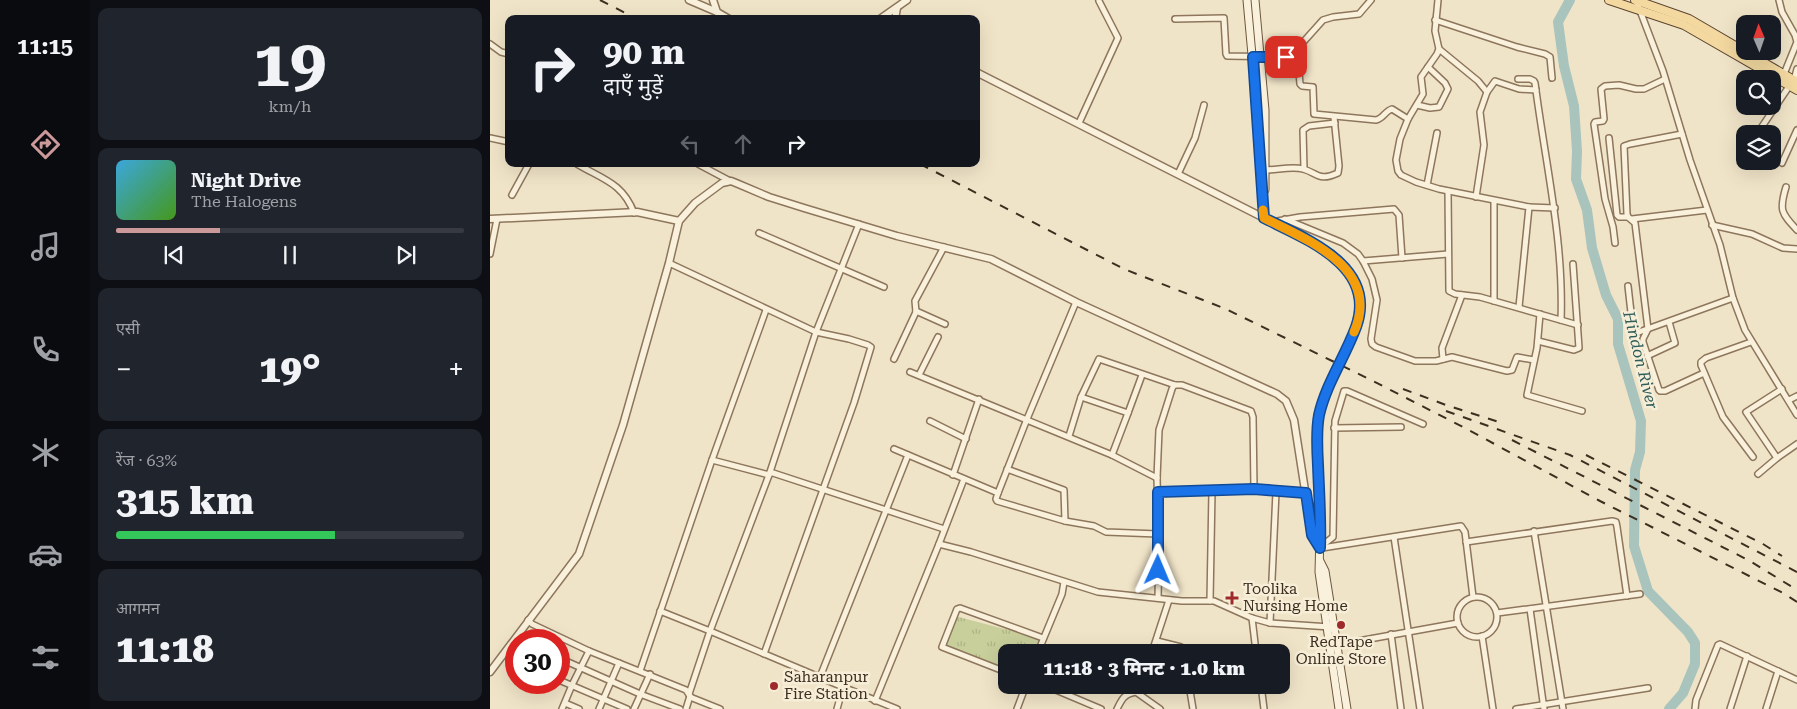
<!DOCTYPE html>
<html lang="hi">
<meta charset="utf-8">
<style>
:root{--surface:#171b24;--page:#20242c;--text:#f1f3f6;--muted:#9ea1a6;--line:#363941;--accent:#cc999b}
body{margin:0;font-family:"Roboto Serif","Noto Sans Devanagari",serif;background:var(--page);color:var(--text);height:100vh;display:flex;flex-direction:column;font-size:19px;white-space:nowrap}
*{box-sizing:border-box;margin:0}
p{font-size:16px;color:var(--muted)}
.icon{flex:none;width:28px;height:28px;fill:none;stroke:currentColor;stroke-width:2;stroke-linecap:round;stroke-linejoin:round}
.map{position:relative;flex:1;overflow:hidden}
.panel{display:flex;flex-direction:column;gap:8px;padding:8px;background:#0d0f14;width:400px}
.panel>*{flex:none}
.guide{position:absolute;left:15px;top:15px;width:475px;height:152px;border-radius:10px;box-shadow:0 5px 20px #0002;background:#171b24;color:var(--text);overflow:hidden}
.needle{width:32px;rotate:358deg}
.tools{position:absolute;left:1246px;top:15px;display:grid;gap:10px}
.tools a{display:grid;place-items:center;width:45px;height:45px;border-radius:10px;background:var(--surface);box-shadow:0 5px 20px #0002;font-size:25px}
.speed{position:absolute;left:15px;top:629px;display:flex;gap:10px;font-size:25px;font-weight:700;text-align:center}
.speed>*{display:grid;place-content:center;width:65px;height:65px;border-radius:50%;background:var(--surface);box-shadow:0 5px 20px #0002;line-height:1}
.speed .limit{border:8px solid #d22;background:#fff;color:#111}
.pin{position:absolute;display:grid;place-items:center;width:42px;height:42px;color:#fff;margin:-21px;border-radius:10px;box-shadow:0 2px 8px #0006}
.me{position:absolute;width:55px;margin:-28px;rotate:1deg;stroke-linejoin:round;filter:drop-shadow(0 0 4px #0008)}
.turn{display:flex;align-items:center;gap:18px;height:105px;padding:0 15px;font-size:22px}
.turn .icon{width:65px;height:65px;stroke-width:2.5}
.turn b{display:block;font-size:35px;line-height:42px}
.lanes{display:flex;align-items:center;height:48px;padding:0 15px;background:#0003;justify-content:center;gap:25px;direction:ltr}
.lanes .off{opacity:.35}
.big{font-size:38px;font-weight:800;line-height:1.1}
.panel .widget{flex:1;display:flex;flex-direction:column;justify-content:center;gap:8px;min-width:0;padding:0 18px;border-radius:10px;background:var(--page)}
.panel .dial{align-items:center;gap:0}
.dial b{font-size:65px;line-height:1}
.song{display:flex;align-items:center;gap:15px}
.cover{width:60px;height:60px;border-radius:8px;background:linear-gradient(135deg,hsl(200 70% 55%),hsl(100 70% 35%))}
.played{height:5px;border-radius:2px;background:linear-gradient(90deg,var(--accent) 30%,var(--line) 30%)}
.keys{display:flex;justify-content:space-around;direction:ltr}
.heat{display:flex;justify-content:space-between;align-items:center;font-size:28px;direction:ltr}
.charge{height:8px;border-radius:4px;background:linear-gradient(90deg,#34c759 63%,var(--line) 0)}
.trip{position:absolute;left:508px;top:644px;width:292px;height:50px;border-radius:10px;background:var(--surface);box-shadow:0 5px 20px #0002;font-weight:800;line-height:50px;text-align:center}
main{display:flex;flex:1;min-height:0}
.tabs{display:flex;flex-direction:column;width:90px;justify-content:space-around;align-items:center;background:#090b0e;color:var(--muted)}
.tabs .icon{width:35px;height:35px}
.tabs .active{color:var(--accent)}
.tabs b{font-size:22px;color:var(--text)}
.map>svg:first-child{display:block}
.park{fill:url(#park-tufts)}
.lines{fill:none;stroke-linecap:round;stroke-linejoin:round}
.river{stroke:#a9c4bc;stroke-width:10}
.minor-casing{stroke:#8d765c;stroke-width:8}
.tertiary-casing{stroke:#8d765c;stroke-width:9}
.secondary-casing{stroke:#6f573f;stroke-width:9}
.primary-casing{stroke:#5b4430;stroke-width:10}
.minor{stroke:#faf1dc;stroke-width:5}
.tertiary{stroke:#faf1dc;stroke-width:6}
.secondary{stroke:#faf1dc;stroke-width:7}
.primary{stroke:#f3d9a0;stroke-width:8}
.rail{stroke:#3d2e20;stroke-width:2;stroke-dasharray:9 9;stroke-linecap:butt}
.secondary-bridge-casing{stroke:#6f573f;stroke-width:9;stroke-linecap:butt}
.secondary-bridge{stroke:#faf1dc;stroke-width:7}
.route-casing{stroke:#114b97;stroke-width:12}
.route{stroke:#1a73e8;stroke-width:9}
.slow{stroke:#f59e0b;stroke-width:9}
.poi-dot{fill:#9e2a2b;stroke:#f7eed8;stroke-width:2}
.labels{text-anchor:middle;stroke-width:5;stroke-linejoin:round;paint-order:stroke}
.poi-label{font-size:15px;fill:#3d2e20;stroke:#f7eed8;text-anchor:start}
.water-label{font-size:16px;font-style:italic;fill:#2f5d5a;stroke:#f7eed8}
</style>
<main>
<nav class="tabs">
<b>11:15</b>
<svg class="icon active" aria-label="directions" viewBox="0 0 24 24"><path d="M12 3l9 9-9 9-9-9zM9 14v-3h6M13 9l2 2-2 2"/></svg>
<svg class="icon" aria-label="music" viewBox="0 0 24 24"><path d="M9 18V5l10-2v13"/><circle cx="6" cy="18" r="3"/><circle cx="16" cy="16" r="3"/></svg>
<svg class="icon" aria-label="phone" viewBox="0 0 24 24"><path d="M5 4h4l2 5-3 2q2 4 5 5l2-3 5 2v4C11 20 4 13 5 4z"/></svg>
<svg class="icon" aria-label="climate" viewBox="0 0 24 24"><path d="M12 3v18M4 7l16 10M4 17L20 7"/></svg>
<svg class="icon" aria-label="car" viewBox="0 0 24 24"><path d="M5 17H2v-5l4-1 3-4h7l3 4 3 1v5h-3M9 17h6M6 11h13"/><circle cx="7" cy="17" r="2"/><circle cx="17" cy="17" r="2"/></svg>
<svg class="icon" aria-label="filters" viewBox="0 0 24 24"><path d="M4 7h16M4 17h16"/><circle cx="9" cy="7" r="2"/><circle cx="15" cy="17" r="2"/></svg>
</nav>
<section class="panel">
<div class="widget dial"><b>19</b><p>km/h</p></div>
<div class="widget">
<div class="song"><i class="cover"></i><div><b>Night Drive</b><p>The Halogens</p></div></div>
<div class="played"></div>
<div class="keys"><svg class="icon" aria-label="previous" viewBox="0 0 24 24"><path d="M18 5L8 12l10 7zM5 5v14"/></svg><svg class="icon" aria-label="pause" viewBox="0 0 24 24"><path d="M8 5v14M16 5v14"/></svg><svg class="icon" aria-label="next" viewBox="0 0 24 24"><path d="M6 5l10 7-10 7zM19 5v14"/></svg></div>
</div>
<div class="widget"><p>एसी</p>
<div class="heat"><a>−</a><b class="big">19°</b><a>+</a></div>
</div>
<div class="widget"><p>रेंज · 63%</p><b class="big">315 km</b><div class="charge"></div></div>
<div class="widget"><p>आगमन</p><b class="big">11:18</b></div>
</section>
<div class="map">
<svg width="1307" height="709" viewBox="0 0 1307 709">
<defs>
<pattern id="park-tufts" width="24" height="20" patternUnits="userSpaceOnUse" patternTransform="scale(1.25)"><rect width="24" height="20" fill="#c9cf9b"/><path d="M3 7l-1-3M5 7V3M7 7l1-3M15 17l-1-3M17 17v-4M19 17l1-3" fill="none" stroke="#aeb285"/></pattern>
</defs>
<rect width="100%" height="100%" fill="#f0e4c8"/>
<polygon class="park" points="465,616 553,639 549,652 516,652 516,674 454,648"/>
<g class="lines">
<polyline class="river" points="1080,0 1068,22 1074,66 1084,106 1087,151 1086,179 1097,210 1102,248 1116,295 1128,319 1128,344 1151,421 1150,452 1145,470 1144,546 1158,591 1198,632 1205,643 1205,664 1193,693 1179,709"/>
<g class="minor-casing">
<g id="minor">
<polyline points="948,0 945,31 949,49 947,54 931,77 933,94 918,119 910,139 906,160 908,171 911,175 926,182 949,189 1039,207 1029,307"/>
<polyline points="1146,0 1173,71 1200,160 1230,245 1243,298 1255,330 1307,415"/>
<polyline points="1289,0 1292,12 1305,35 1307,42 1294,74"/>
<polyline points="685,19 734,18 736,54 737,56 796,57 807,49 833,20 843,17 869,14 881,0"/>
<polyline points="945,20 1027,47 1055,54 1060,57 1062,78"/>
<polyline points="0,44 11,52 19,54"/>
<path d="M807 49 810 84 812 86 823 87 824 114 886 120C893 119 895 111 902 109L918 119"/>
<polyline points="949,49 988,81 997,92 990,112 994,145 986,197"/>
<path d="M1028 79H1040L1044 81 1045 83C1055 162 1074 240 1071 320"/>
<polyline points="1304,80 1307,69"/>
<polyline points="997,92 1005,81 1029,89 1046,90"/>
<polyline points="927,105 940,108 949,107 958,89 955,83 938,67"/>
<polyline points="589,123 628,38 609,1"/>
<polyline points="1192,134 1140,144 1134,146 1137,214 1138,217 1145,223 1158,329 1153,339 1153,342 1169,390 1170,391 1175,391 1214,373"/>
<polyline points="1267,134 1300,85"/>
<polyline points="0,138 19,142"/>
<polyline points="1119,138 1127,215 1129,217 1138,217"/>
<polyline points="1292,163 1307,130"/>
<path d="M87 164C112 179 133 183 144 213"/>
<polyline points="208,164 240,181"/>
<polyline points="814,169 813,130 819,126 845,123"/>
<path d="M775 170C787 170 802 166 813 169 828 173 828 182 848 173L849 166 844 117"/>
<polyline points="688,174 705,138 714,105"/>
<polyline points="937,185 947,133"/>
<path d="M1296 187C1289 210 1291 213 1307 230"/>
<polyline points="958,191 959,291 965,294 990,297 1088,325"/>
<polyline points="22,195 39,164"/>
<polyline points="1004,201 1004,301"/>
<polyline points="1039,207 1065,208"/>
<polyline points="795,219 853,243 868,254 873,261 882,279 887,300 881,339 882,344 886,347 925,361 946,361 962,357 1017,371 1022,370 1027,357 1044,360"/>
<polyline points="1142,219 1217,210"/>
<polyline points="782,222 810,217 904,209 909,215 912,258"/>
<polyline points="1222,225 1262,234 1293,248 1307,249"/>
<polyline points="269,233 394,287"/>
<polyline points="1125,243 1123,227 1115,199 1104,124 1105,122 1113,121 1114,119 1111,89 1115,86 1129,85 1146,89 1154,89 1175,79"/>
<polyline points="0,254 7,219"/>
<polyline points="873,261 958,254"/>
<polyline points="179,263 326,332 359,339 378,345 381,347 364,403 274,654"/>
<polyline points="1138,286 1143,330 1149,332 1243,298"/>
<polyline points="426,311 455,324"/>
<polyline points="1050,314 1047,348 1037,395 1092,411"/>
<polyline points="1048,341 1084,350 1089,348 1083,264"/>
<polyline points="1261,342 1216,358 1211,362 1211,365 1233,417 1263,457"/>
<polyline points="1157,356 1185,343 1179,322"/>
<polyline points="404,359 426,312 425,301 454,247"/>
<polyline points="953,359 952,348 972,295"/>
<polyline points="420,372 622,455 667,478"/>
<polyline points="429,375 448,337"/>
<polyline points="591,397 609,359 685,385"/>
<polyline points="1299,400 1307,396"/>
<polyline points="638,413 652,375"/>
<polyline points="440,421 476,439"/>
<polyline points="844,428 911,427"/>
<polyline points="579,436 591,397 638,413 622,455"/>
<polyline points="404,449 508,493"/>
<polyline points="1287,458 1256,412 1292,389"/>
<polyline points="222,460 279,475"/>
<polyline points="517,469 574,490 575,521 507,501 506,499 508,493 537,419 586,302"/>
<polyline points="280,472 454,529"/>
<polyline points="1268,474 1287,458 1307,444"/>
<polyline points="463,475 489,399"/>
<polyline points="668,492 764,489"/>
<polyline points="575,521 604,526 616,532 668,534"/>
<polyline points="1044,531 1073,709"/>
<polyline points="904,537 930,709"/>
<polyline points="976,542 1122,521 1126,522 1127,527 1137,596"/>
<polyline points="449,544 474,479"/>
<polyline points="829,548 843,537 845,421 854,391 857,391 933,424"/>
<polyline points="832,548 971,526 975,532 983,597"/>
<circle cx="987" cy="617" r="20"/>
<polyline points="668,598 669,552 667,478 669,430 682,389 684,385 692,385 761,411 763,417 764,489 816,493"/>
<polyline points="720,601 722,491"/>
<polyline points="1040,609 1054,709"/>
<polyline points="170,611 220,631 279,475 326,332 369,224"/>
<polyline points="1007,613 1150,594"/>
<polyline points="762,618 780,623 786,492"/>
<polyline points="38,620 42,624 99,651 196,690 200,696 196,709"/>
<polyline points="780,623 840,627"/>
<polyline points="901,634 911,709"/>
<polyline points="992,636 1003,709"/>
<polyline points="667,641 691,647 694,652"/>
<polyline points="846,645 968,623"/>
<polyline points="548,652 572,594 574,582"/>
<polyline points="662,652 679,600"/>
<polyline points="69,658 150,694 190,709"/>
<polyline points="150,671 222,460 276,310"/>
<polyline points="516,672 452,647 467,609 470,608 553,638"/>
<polyline points="330,677 418,455"/>
<polyline points="69,680 137,709"/>
<polyline points="554,685 611,709"/>
<polyline points="699,685 703,709"/>
<polyline points="771,685 774,709"/>
<polyline points="353,687 407,709"/>
<polyline points="646,692 649,685"/>
<polyline points="199,694 220,631 353,687 347,709"/>
<polyline points="200,697 230,709"/>
<polyline points="385,701 449,544 481,552 608,592 692,601 724,601 762,618 766,652"/>
<polyline points="75,703 89,709"/>
<polyline points="72,709 82,685 99,651"/>
<polyline points="109,709 129,663"/>
<polyline points="144,709 160,674"/>
<polyline points="527,709 536,685"/>
<path d="M627 709C632 699 634 694 646 692L670 709"/>
<polyline points="1026,709 1158,688"/>
<polyline points="1205,709 1206,700 1228,645 1230,644 1307,680"/>
<polyline points="1240,709 1257,656"/>
<polyline points="1276,709 1288,671"/>
</g>
</g>
<g class="tertiary-casing">
<g id="tertiary">
<polyline points="199,0 227,12"/>
<polyline points="223,0 227,12 239,19"/>
<polyline points="390,19 417,0"/>
<polyline points="405,19 407,8"/>
<polyline points="486,72 774,218"/>
<polyline points="0,219 147,212 189,221"/>
<polyline points="0,672 89,554 133,425 179,263 189,221 205,203 232,183 241,181 246,183 279,197 314,208 407,236 501,259 586,302 787,394 796,401 804,420 822,535 829,548"/>
</g>
</g>
<g class="secondary-casing">
<g id="secondary">
<polyline points="757,0 767,110 774,218 790,226"/>
<polyline points="765,0 775,110 775,190"/>
<polyline points="830,533 829,572 849,709"/>
<polyline points="830,561 835,571 857,709"/>
</g>
</g>
<g class="primary-casing">
<g id="primary">
<polyline points="1119,0 1194,25 1307,90"/>
<polyline points="1145,0 1199,19 1307,82"/>
</g>
</g>
<use href="#minor" class="minor"/>
<use href="#tertiary" class="tertiary"/>
<use href="#secondary" class="secondary"/>
<use href="#primary" class="primary"/>
<g class="rail">
<polyline points="110,0 147,19"/>
<polyline points="430,164 634,269 736,309 879,379 973,427 1110,501 1293,593 1307,602"/>
<polyline points="913,389 956,405 1012,423"/>
<polyline points="956,411 1080,455 1307,572"/>
<polyline points="1022,440 1260,561 1307,590"/>
<polyline points="1096,455 1273,544 1292,556"/>
</g>
<g class="secondary-bridge-casing">
<path id="secondary-bridge" d="M790 226 842 254C906 311 838 359 828 421 826 436 827 452 828 467 829 489 829 511 830 533"/>
</g>
<use href="#secondary-bridge" class="secondary-bridge"/>
</g>
<g class="lines">
<g class="route-casing">
<path id="route" d="M668 570V492L764 489 816 493 822 535 830 548C831 520 829 492 828 465 827 448 826 431 829 415 836 384 855 357 866 327 888 266 816 239 774 218L763 57H796"/>
</g>
<use href="#route" class="route"/>
<path class="slow" d="M773 210 774 218C817 240 892 268 864 332"/>
</g>
<g class="poi-dot">
<path d="M739.5 590.5h5v5h5v5h-5v5h-5v-5h-5v-5h5z"/>
<circle cx="851" cy="625" r="5"/>
<circle cx="284" cy="686" r="5"/>
</g>
<g class="labels">
<g class="poi-label">
<text x="753" y="594">Toolika<tspan x="753" dy="17">Nursing Home</tspan></text>
<text x="851" y="647" text-anchor="middle">RedTape<tspan x="851" dy="17">Online Store</tspan></text>
<text x="294" y="682">Saharanpur<tspan x="294" dy="17">Fire Station</tspan></text>
</g>
<g class="water-label">
<text transform="translate(1151 360) rotate(76)" y="6">Hindon River</text>
</g>
</g>
</svg>
<div class="tools">
<a><svg class="needle" viewBox="-14 -14 28 28"><path d="M0-13l5 13h-10z" fill="#e53935"/><path d="M0 13l5-13h-10z" fill="#9ea1a6"/></svg></a>
<a><svg class="icon" aria-label="search" viewBox="0 0 24 24"><circle cx="10" cy="10" r="6"/><path d="M15 15l6 6"/></svg></a>
<a><svg class="icon" aria-label="layers" viewBox="0 0 24 24"><path d="M12 4l9 5-9 5-9-5zM3 14l9 5 9-5"/></svg></a>
</div>
<div class="speed"><div class="limit">30</div></div>
<div class="pin" style="left:796px;top:57px;background:#d93025"><svg class="icon" aria-label="arrive" viewBox="0 0 24 24"><path d="M6 21V4h12l-3 4 3 4H6"/></svg></div>
<svg class="me" style="left:668px;top:570px" viewBox="-20 -20 40 40"><path d="M0-17L14 15 0 8-14 15z" fill="#1a73e8" stroke="#fff" stroke-width="4"/></svg>
<div class="trip">11:18 · 3 मिनट · 1.0 km</div>
<div class="guide">
<div class="turn"><svg class="icon" aria-label="right" viewBox="0 0 24 24"><path d="M7 20v-9h11M14 6l5 5-5 5"/></svg><div><b>90 m</b>दाएँ मुड़ें</div></div>
<div class="lanes"><svg class="icon off" aria-label="left" viewBox="0 0 24 24"><path d="M17 20v-9H6M10 6l-5 5 5 5"/></svg><svg class="icon off" aria-label="ahead" viewBox="0 0 24 24"><path d="M12 20V5M6 11l6-6 6 6"/></svg><svg class="icon" aria-label="right" viewBox="0 0 24 24"><path d="M7 20v-9h11M14 6l5 5-5 5"/></svg></div>
</div>
</div>
</main>
